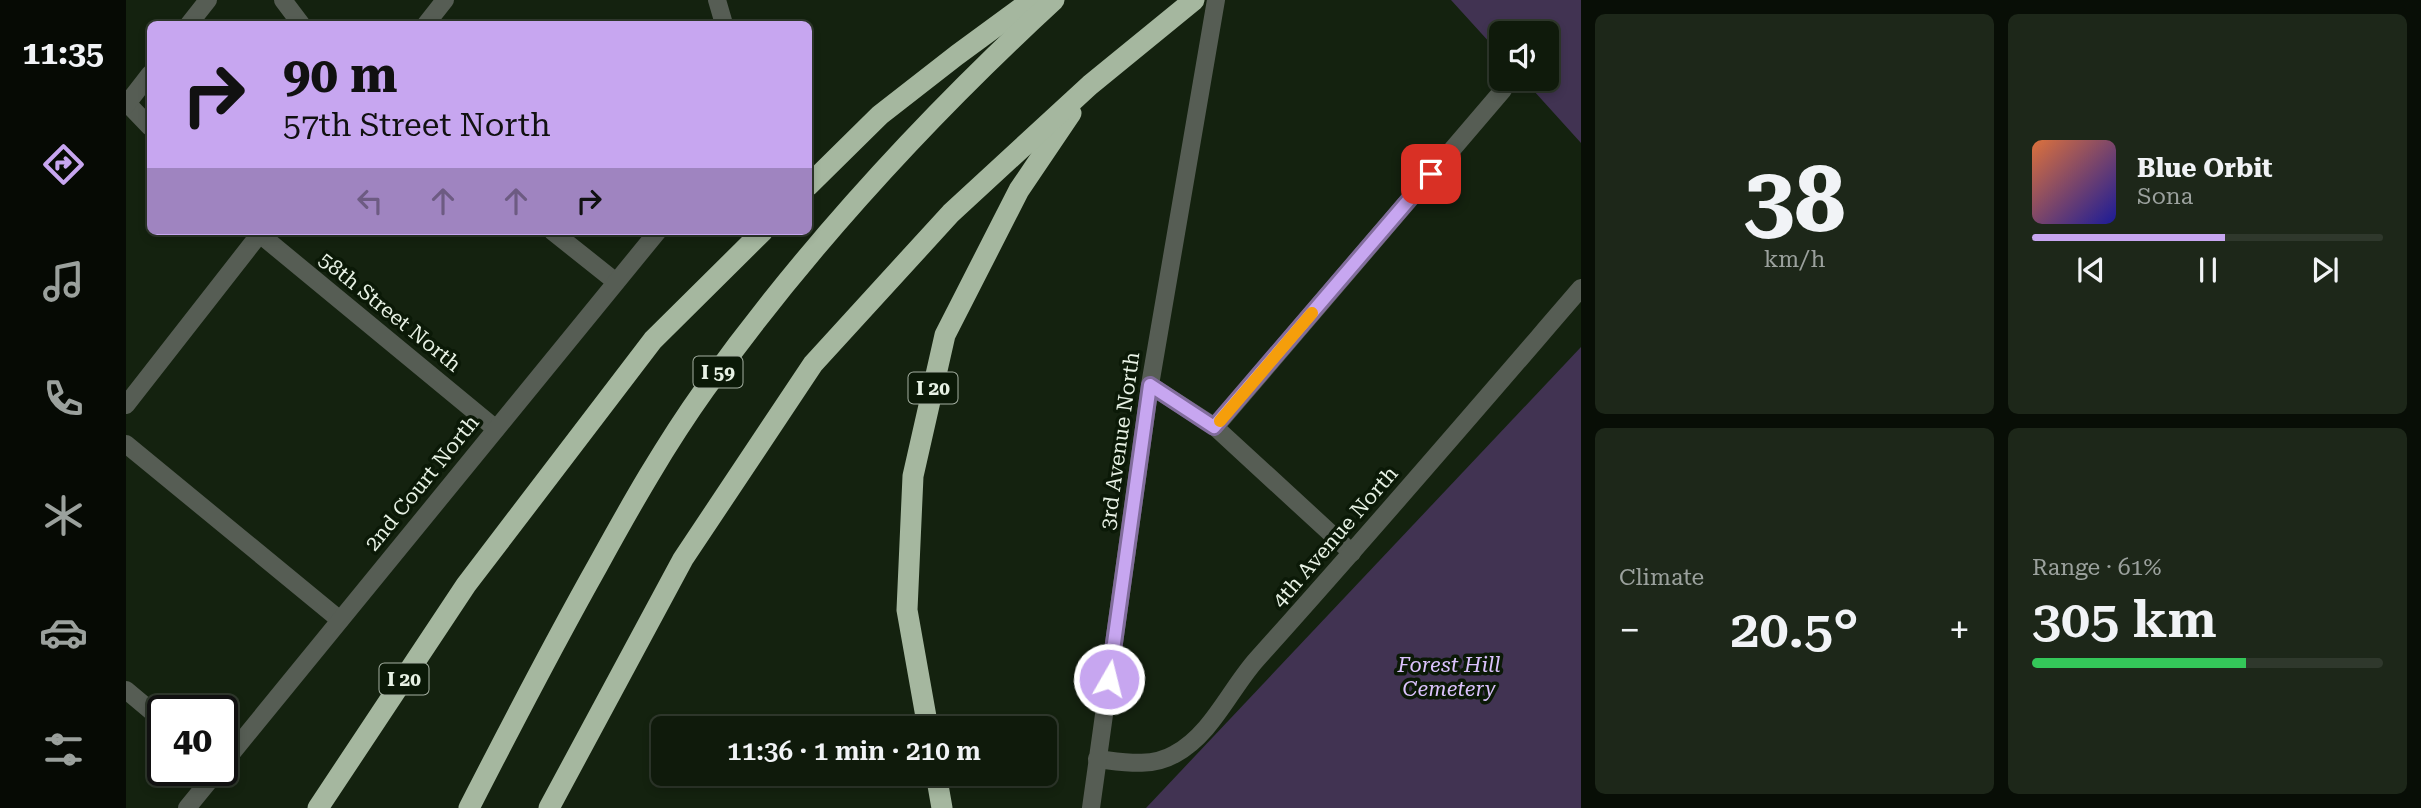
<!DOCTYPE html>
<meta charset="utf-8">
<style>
:root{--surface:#0f1a0b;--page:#1d2719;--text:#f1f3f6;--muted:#9ba19d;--line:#2f382c;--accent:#c7a6f0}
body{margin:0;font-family:"Roboto Serif",serif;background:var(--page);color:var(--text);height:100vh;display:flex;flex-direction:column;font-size:26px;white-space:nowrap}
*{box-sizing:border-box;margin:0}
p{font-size:23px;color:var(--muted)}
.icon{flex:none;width:38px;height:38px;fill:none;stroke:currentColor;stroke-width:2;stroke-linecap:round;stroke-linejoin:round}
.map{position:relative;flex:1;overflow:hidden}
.panel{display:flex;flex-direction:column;gap:14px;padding:14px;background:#080e06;width:840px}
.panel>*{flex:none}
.hud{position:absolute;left:21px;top:21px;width:665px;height:214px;border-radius:10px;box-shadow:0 4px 10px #0003,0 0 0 2px var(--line);background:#c7a6f0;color:#111;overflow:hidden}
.controls{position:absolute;left:1363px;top:21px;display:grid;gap:14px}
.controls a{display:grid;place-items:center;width:70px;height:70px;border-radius:10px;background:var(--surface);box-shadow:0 4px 10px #0003,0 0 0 2px var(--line);font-size:35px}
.speed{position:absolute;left:21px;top:695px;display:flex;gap:14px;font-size:35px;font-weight:700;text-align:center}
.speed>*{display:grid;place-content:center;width:91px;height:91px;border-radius:50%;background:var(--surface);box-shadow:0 4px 10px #0003,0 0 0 2px var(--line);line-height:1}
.speed .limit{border:4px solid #111;border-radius:10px;background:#fff;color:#111}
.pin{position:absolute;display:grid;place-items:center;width:60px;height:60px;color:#fff;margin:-30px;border-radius:14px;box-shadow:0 4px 10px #0006}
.me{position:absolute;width:77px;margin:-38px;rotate:8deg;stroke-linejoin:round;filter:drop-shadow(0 0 5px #0008)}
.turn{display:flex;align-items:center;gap:24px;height:147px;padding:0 21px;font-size:32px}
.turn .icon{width:91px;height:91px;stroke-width:2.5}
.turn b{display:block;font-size:49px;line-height:60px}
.lanes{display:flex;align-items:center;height:66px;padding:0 21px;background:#0003;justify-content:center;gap:35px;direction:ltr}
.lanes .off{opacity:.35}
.big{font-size:52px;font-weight:600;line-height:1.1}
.panel .tile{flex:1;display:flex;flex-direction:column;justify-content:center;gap:10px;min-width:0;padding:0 24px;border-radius:10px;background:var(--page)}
.panel .dial{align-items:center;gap:0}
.dial b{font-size:91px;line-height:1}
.song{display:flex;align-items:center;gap:21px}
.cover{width:84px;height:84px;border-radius:10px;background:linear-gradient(135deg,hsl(20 70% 55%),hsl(240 70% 35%))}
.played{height:7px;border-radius:4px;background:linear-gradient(90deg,var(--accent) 55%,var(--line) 55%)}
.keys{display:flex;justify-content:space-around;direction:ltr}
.heat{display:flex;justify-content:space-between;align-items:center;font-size:38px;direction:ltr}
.charge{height:10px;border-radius:5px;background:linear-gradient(90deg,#34c759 61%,var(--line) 0)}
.panel .tiles{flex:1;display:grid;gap:14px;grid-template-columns:repeat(2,1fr)}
.trip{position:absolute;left:525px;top:716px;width:406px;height:70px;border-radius:10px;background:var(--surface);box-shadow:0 4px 10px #0003,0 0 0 2px var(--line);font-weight:600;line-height:70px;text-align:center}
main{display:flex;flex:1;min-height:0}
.tab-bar{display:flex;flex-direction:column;width:126px;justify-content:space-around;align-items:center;background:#060a04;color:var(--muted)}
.tab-bar .icon{width:49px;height:49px}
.tab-bar .active{color:var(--accent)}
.tab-bar b{font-size:32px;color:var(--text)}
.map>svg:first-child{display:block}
.green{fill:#413352}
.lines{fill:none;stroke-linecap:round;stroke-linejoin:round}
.minor{stroke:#565d54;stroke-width:18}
.highway{stroke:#a5b79f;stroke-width:21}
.route-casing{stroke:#816c9c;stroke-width:18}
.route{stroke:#c7a6f0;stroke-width:12}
.slow{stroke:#f59e0b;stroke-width:12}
.labels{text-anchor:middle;stroke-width:7;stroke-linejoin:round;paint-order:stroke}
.shield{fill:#0b1907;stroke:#a5b0a2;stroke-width:2}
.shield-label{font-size:19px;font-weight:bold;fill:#e7f1e4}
.street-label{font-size:21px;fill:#e7f1e4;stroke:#0b1907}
.park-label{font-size:21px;font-style:italic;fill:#dbc2fd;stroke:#0b1907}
</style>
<main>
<nav class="tab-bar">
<b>11:35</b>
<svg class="icon active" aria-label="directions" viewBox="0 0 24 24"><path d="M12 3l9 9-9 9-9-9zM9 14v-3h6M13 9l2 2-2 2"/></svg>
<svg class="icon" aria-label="music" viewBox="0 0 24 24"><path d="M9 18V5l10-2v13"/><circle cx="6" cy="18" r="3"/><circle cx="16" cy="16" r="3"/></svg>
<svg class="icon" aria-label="phone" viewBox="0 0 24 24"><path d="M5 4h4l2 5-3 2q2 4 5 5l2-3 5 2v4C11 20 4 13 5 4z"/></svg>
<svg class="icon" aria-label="climate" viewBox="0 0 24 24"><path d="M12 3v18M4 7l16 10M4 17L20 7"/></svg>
<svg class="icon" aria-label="car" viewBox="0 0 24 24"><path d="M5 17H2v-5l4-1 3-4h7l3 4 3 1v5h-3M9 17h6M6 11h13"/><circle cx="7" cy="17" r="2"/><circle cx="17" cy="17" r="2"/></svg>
<svg class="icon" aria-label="filters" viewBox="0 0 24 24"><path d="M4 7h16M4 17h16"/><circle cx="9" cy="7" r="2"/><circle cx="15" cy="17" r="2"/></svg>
</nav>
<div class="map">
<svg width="1455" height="808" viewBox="0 0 1455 808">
<rect width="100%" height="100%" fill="#14220f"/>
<g class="green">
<polygon points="1325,0 1455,0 1455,143 1397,79 1421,79 1421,33 1376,33 1375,55"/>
<polygon points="1455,347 1455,808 1020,808"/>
</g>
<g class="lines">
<g class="minor">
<polyline points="157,0 175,24"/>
<polyline points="591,0 598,24"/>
<polyline points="63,24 82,0"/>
<polyline points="300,24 319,0"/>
<polyline points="0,102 24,127"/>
<polyline points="0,105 24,74"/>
<polyline points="130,231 370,429"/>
<polyline points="426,231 490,282"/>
<polyline points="1024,385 1089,427 1226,553"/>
<polyline points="0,405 136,231"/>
<polyline points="1089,427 1377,90"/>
<polyline points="0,444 214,620"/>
<polyline points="0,690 37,721"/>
<path d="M971 759C997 762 1025 768 1049 754 1086 734 1104 689 1131 659 1241 537 1348 412 1455 288"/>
<polyline points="96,765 532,231"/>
<polyline points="61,808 92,770"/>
<polyline points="965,808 1024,385 1090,0"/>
</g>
<g class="highway">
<polyline points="682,186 754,115 831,55 906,0"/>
<polyline points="802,728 781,610 787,476 819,335 893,190 945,113"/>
<polyline points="810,774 816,808"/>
<polyline points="192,808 340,585 527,340 637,231"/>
<path d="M343 808C385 726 427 645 472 565 505 505 539 445 579 389 681 247 800 118 928 0"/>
<polyline points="423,808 557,559 687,364 825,213 964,85 1068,0"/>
</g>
</g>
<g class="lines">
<g class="route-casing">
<polyline id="route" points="983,679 1024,385 1088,427 1305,174"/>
</g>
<use href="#route" class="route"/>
<polyline class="slow" points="1094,421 1186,313"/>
</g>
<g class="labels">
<g class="shield">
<rect x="567.5" y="356.5" width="49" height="31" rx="5"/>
<rect x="782.5" y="372.5" width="49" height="31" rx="5"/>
<rect x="253.5" y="663.5" width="49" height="31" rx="5"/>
</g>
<g class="shield-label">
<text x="592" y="379">I 59</text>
<text x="807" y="395">I 20</text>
<text x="278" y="686">I 20</text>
</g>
<g class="street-label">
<text transform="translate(264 312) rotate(39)" y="7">58th Street North</text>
<text transform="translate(994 441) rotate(-82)" y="7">3rd Avenue North</text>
<text transform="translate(296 483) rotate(-51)" y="7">2nd Court North</text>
<text transform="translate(1209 537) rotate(-49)" y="7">4th Avenue North</text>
</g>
<g class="park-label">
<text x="1323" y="672">Forest Hill<tspan x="1323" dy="24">Cemetery</tspan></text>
</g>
</g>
</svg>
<div class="controls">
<a><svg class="icon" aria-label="sound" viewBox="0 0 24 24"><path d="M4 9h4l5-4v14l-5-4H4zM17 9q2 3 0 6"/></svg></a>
</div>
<div class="speed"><div class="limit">40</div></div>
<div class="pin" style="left:1305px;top:174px;background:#d93025"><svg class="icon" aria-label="arrive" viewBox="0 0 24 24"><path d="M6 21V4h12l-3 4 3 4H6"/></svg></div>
<svg class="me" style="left:983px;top:679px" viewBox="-20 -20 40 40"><circle r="17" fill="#c7a6f0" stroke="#fff" stroke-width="3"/><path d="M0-11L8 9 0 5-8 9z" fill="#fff"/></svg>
<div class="trip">11:36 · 1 min · 210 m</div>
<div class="hud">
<div class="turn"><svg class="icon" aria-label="right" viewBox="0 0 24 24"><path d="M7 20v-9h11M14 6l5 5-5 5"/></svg><div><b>90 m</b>57th Street North</div></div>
<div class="lanes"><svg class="icon off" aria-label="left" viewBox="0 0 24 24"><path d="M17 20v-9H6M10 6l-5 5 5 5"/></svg><svg class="icon off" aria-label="ahead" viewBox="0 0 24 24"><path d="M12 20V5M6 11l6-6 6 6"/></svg><svg class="icon off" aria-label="ahead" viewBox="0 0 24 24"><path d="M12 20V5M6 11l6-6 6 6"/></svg><svg class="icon" aria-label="right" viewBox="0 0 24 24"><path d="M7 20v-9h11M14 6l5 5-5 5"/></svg></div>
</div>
</div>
<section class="panel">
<div class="tiles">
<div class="tile dial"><b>38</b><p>km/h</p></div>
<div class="tile">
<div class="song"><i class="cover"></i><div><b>Blue Orbit</b><p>Sona</p></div></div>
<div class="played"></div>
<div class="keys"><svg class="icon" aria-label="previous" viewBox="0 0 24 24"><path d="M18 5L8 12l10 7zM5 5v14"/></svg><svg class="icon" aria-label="pause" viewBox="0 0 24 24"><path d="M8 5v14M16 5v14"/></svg><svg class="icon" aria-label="next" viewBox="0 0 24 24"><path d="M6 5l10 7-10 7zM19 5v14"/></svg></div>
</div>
<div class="tile"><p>Climate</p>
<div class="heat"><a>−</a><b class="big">20.5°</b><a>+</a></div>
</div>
<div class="tile"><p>Range · 61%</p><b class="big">305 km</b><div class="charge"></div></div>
</div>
</section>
</main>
